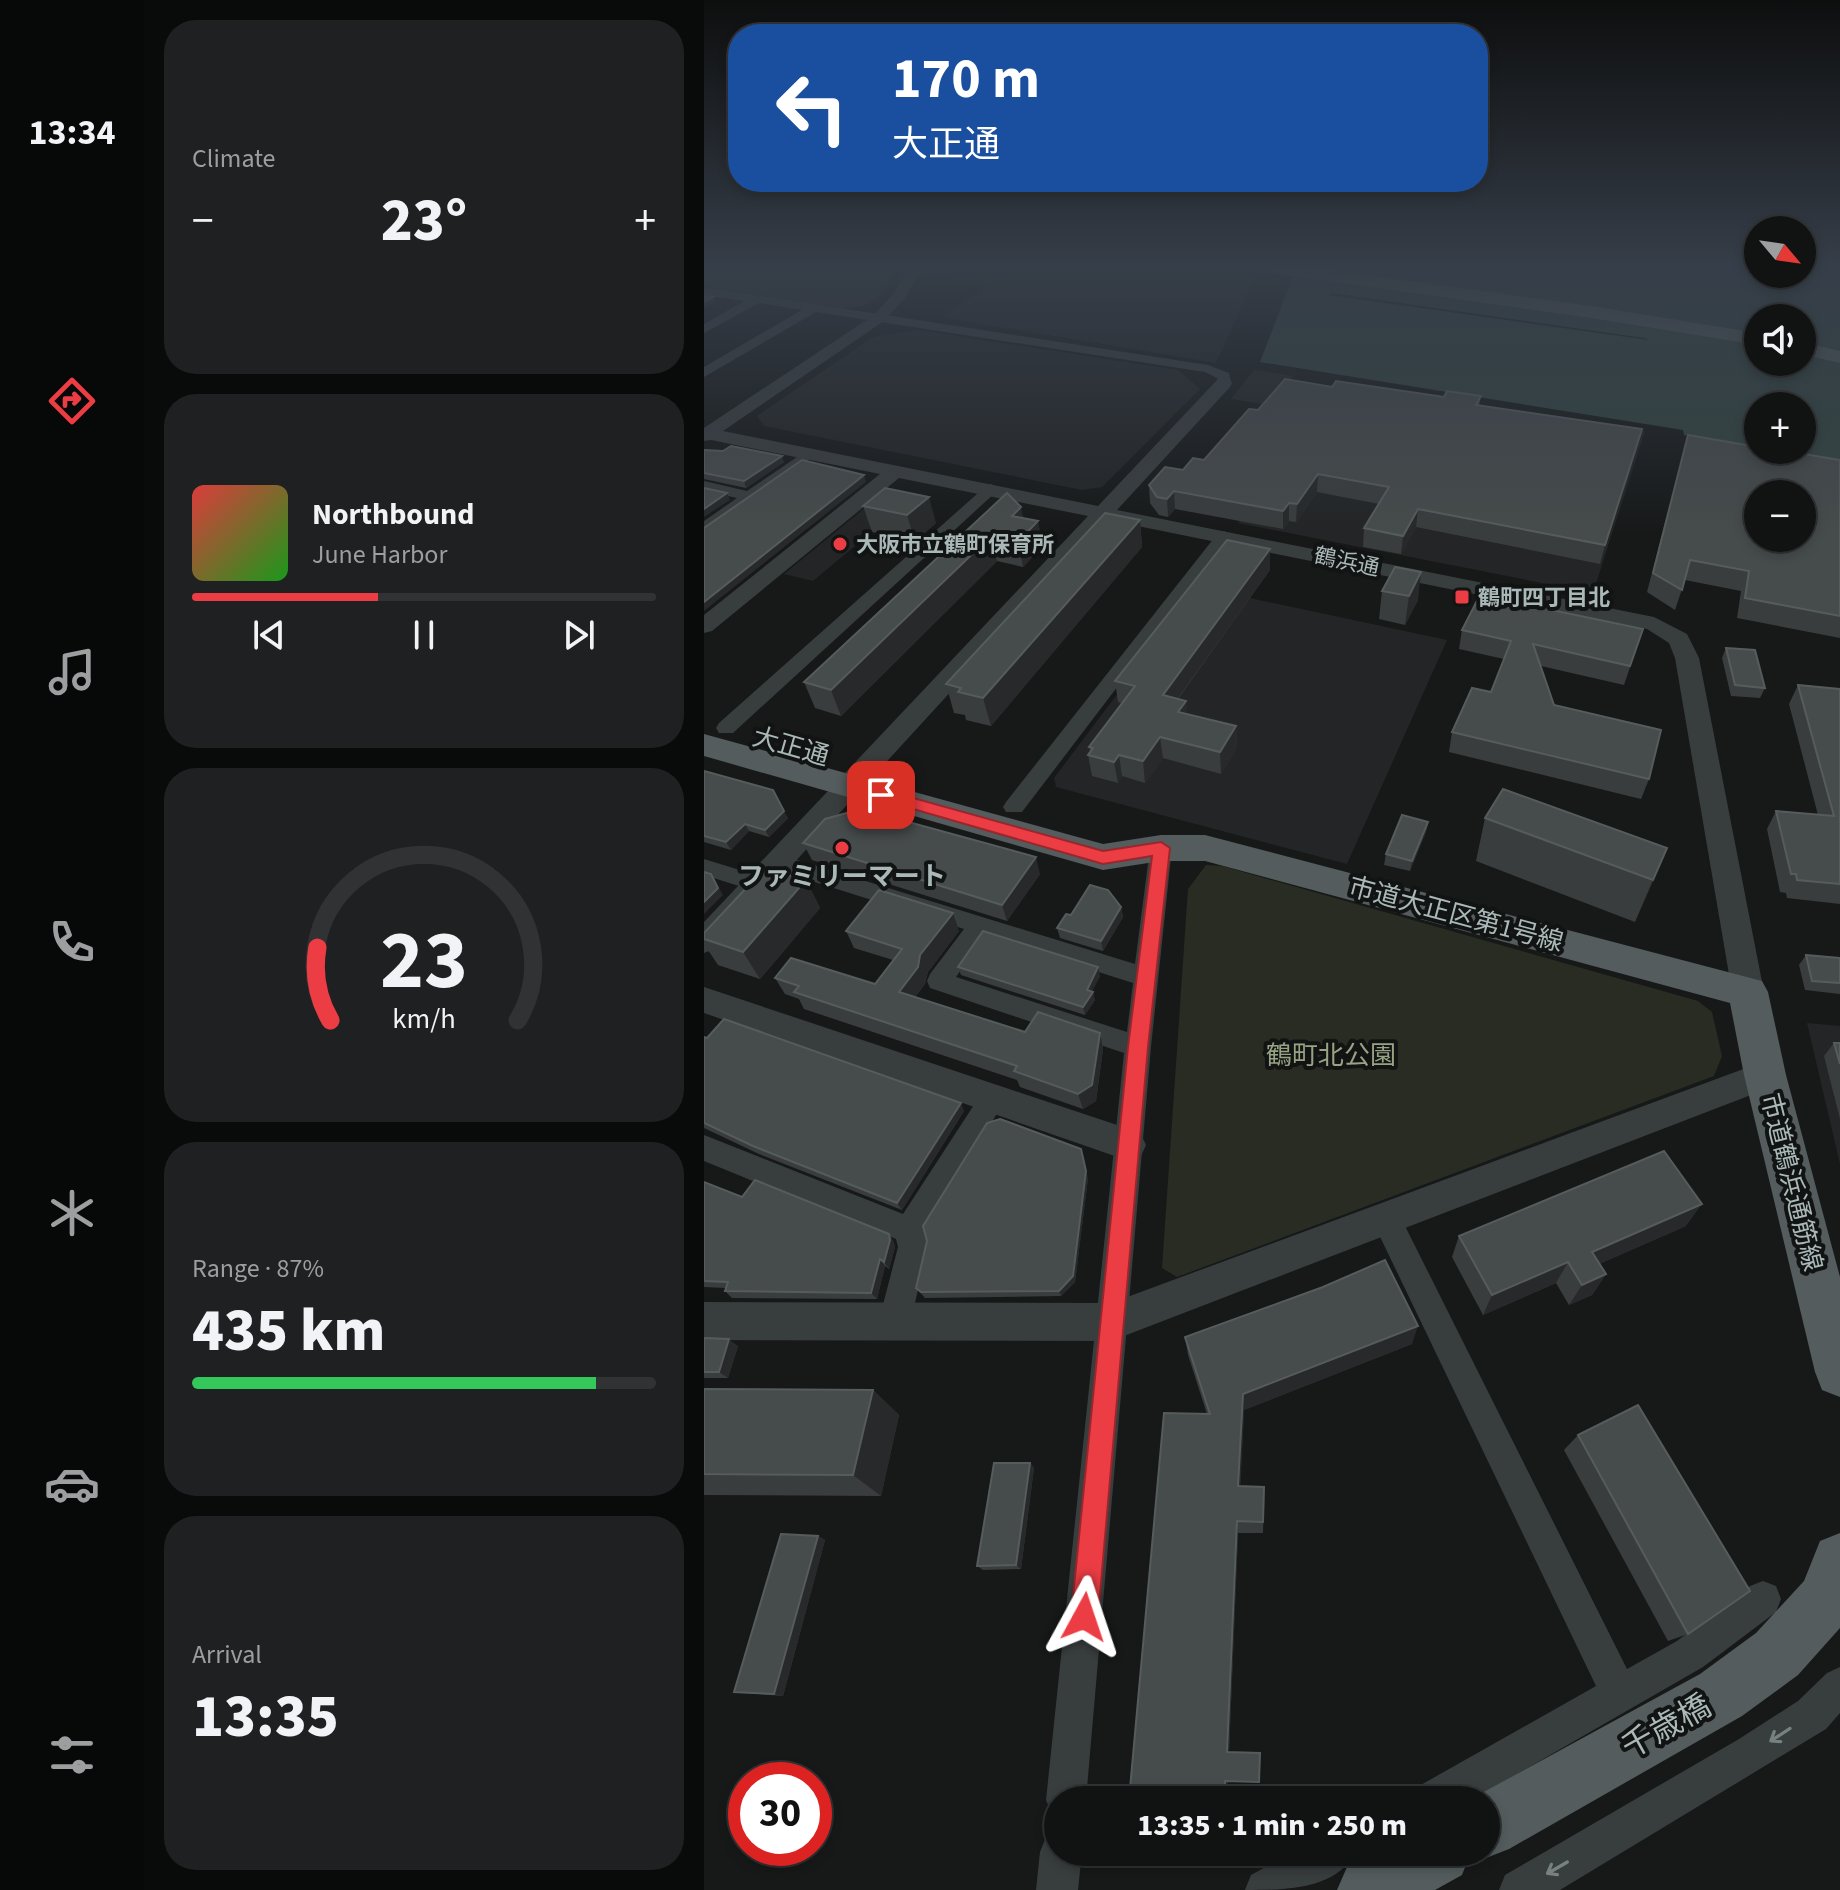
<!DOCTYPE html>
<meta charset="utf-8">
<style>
:root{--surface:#111313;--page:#1e2021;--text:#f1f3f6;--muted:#9c9ea0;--line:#303233;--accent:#ec3c44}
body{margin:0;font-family:"Source Sans 3","Noto Sans JP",sans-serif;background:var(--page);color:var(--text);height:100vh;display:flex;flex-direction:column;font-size:30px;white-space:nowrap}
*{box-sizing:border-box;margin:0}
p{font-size:26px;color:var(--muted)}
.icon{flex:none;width:44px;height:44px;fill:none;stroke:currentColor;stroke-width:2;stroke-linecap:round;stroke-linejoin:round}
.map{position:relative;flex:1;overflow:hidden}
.side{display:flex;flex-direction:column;gap:20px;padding:20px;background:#090a0a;width:560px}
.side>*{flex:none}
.top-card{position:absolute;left:24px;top:24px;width:760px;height:168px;border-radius:32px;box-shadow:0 4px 12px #0003,0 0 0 2px var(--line);background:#1a4fa0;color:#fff;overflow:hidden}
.needle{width:52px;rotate:119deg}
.buttons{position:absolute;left:1040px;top:216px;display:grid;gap:16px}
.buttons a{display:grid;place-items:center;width:72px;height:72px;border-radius:50%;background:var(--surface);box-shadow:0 4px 12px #0003,0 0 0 2px var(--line);font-size:40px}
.speed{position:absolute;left:24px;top:1762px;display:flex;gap:16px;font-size:40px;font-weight:700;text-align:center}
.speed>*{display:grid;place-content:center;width:104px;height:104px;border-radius:50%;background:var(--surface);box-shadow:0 4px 12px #0003,0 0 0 2px var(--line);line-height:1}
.speed .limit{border:12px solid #d22;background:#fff;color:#111}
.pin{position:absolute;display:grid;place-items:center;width:68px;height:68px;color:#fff;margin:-34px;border-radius:16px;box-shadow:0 4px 12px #0006}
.me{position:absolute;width:88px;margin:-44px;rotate:5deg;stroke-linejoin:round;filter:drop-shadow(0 0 6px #0008)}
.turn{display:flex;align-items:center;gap:28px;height:168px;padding:0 32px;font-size:36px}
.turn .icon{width:104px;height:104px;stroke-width:2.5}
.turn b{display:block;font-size:56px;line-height:68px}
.big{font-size:60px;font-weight:800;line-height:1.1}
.side .card{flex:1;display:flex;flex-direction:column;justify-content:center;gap:12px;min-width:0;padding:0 28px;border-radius:32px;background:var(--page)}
.side .dial{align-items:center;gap:0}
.dial svg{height:208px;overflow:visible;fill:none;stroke:var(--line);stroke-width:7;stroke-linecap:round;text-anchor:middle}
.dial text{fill:var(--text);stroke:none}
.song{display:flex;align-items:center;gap:24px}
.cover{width:96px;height:96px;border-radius:12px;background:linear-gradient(135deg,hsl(0 70% 55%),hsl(120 70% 35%))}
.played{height:8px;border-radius:4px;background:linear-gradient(90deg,var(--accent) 40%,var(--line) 40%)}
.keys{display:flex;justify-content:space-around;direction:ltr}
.heat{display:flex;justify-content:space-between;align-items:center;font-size:44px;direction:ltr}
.charge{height:12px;border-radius:6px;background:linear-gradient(90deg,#34c759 87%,var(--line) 0)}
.trip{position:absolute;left:340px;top:1786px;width:456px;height:80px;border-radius:40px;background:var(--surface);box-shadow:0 4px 12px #0003,0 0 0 2px var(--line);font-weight:800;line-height:80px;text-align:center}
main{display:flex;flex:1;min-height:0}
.dock{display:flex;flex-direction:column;width:144px;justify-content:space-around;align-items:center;background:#070808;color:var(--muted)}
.dock .icon{width:56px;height:56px}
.dock .selected{color:var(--accent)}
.dock b{font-size:36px;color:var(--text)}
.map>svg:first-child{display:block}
.built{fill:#232526}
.green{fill:#282c23}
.water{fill:#334440;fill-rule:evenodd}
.pier{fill:#171919}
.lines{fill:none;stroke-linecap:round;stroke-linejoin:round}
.minor{fill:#383d3e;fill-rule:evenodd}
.tertiary{fill:#383d3e;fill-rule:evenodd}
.primary{fill:#545c5d;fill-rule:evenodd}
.wall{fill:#3a3d3e}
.shaded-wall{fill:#27292a}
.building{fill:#464b4b;stroke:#565c5c;stroke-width:2;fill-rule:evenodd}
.oneway{stroke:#778181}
.route{fill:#ec3c44;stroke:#99272c;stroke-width:2}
.poi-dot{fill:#ec3c44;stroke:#121414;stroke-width:3}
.labels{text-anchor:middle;stroke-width:8;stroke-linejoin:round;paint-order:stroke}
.far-poi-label{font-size:22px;font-weight:bold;fill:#aab9b8;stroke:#121414;text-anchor:start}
.far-street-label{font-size:22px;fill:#aab9b8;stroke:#121414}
.street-label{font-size:26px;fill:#aab9b8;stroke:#121414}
.poi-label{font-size:26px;font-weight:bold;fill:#aab9b8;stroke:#121414}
.park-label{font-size:26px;fill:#97a382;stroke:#121414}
.near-street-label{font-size:32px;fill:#aab9b8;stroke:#121414}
</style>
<main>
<nav class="dock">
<b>13:34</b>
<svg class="icon selected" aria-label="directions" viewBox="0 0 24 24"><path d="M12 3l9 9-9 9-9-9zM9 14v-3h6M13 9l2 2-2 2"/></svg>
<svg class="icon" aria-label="music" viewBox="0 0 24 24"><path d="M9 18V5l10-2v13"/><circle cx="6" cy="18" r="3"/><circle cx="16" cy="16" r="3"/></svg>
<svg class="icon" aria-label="phone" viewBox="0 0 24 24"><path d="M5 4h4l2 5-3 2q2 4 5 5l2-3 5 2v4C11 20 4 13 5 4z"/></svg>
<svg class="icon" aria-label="climate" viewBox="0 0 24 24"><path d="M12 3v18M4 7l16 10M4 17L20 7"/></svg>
<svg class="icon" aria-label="car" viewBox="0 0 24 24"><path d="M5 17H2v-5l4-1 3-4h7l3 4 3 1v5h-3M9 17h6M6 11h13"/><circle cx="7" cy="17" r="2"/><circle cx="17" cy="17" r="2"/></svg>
<svg class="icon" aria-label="filters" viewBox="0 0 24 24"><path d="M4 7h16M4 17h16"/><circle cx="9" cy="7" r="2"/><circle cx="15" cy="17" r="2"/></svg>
</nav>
<section class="side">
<div class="card"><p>Climate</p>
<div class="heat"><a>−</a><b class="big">23°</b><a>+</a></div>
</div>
<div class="card">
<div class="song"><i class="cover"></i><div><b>Northbound</b><p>June Harbor</p></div></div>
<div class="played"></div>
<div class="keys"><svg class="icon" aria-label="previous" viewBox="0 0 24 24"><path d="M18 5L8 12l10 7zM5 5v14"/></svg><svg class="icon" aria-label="pause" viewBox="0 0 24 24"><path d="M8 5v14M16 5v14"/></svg><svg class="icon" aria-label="next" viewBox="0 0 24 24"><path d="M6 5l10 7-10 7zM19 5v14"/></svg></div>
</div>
<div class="card dial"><svg viewBox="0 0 100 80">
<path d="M14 69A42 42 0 1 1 86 69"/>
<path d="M14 69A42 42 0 0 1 9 41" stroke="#ec3c44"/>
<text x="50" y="56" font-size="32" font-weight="700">23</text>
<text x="50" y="72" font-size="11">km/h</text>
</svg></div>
<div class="card"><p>Range · 87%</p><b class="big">435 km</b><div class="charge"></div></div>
<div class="card"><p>Arrival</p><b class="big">13:35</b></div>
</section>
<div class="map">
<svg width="1136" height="1890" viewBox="0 0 1136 1890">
<rect width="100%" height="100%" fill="#171919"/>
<g class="built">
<polygon points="233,268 496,268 551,276 512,363 237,317 284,285 229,277"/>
<polygon points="213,330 474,370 496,389 398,487 378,490 60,426 53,416 169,337"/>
<polygon points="550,370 589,376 566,405 527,399"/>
<polygon points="640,383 941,431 889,593 534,523"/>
<polygon points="162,507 190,513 109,581 80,574"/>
<polygon points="494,587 743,640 643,864 352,787 350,778"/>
<polygon points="1103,1023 1136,1026 1136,1164"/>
</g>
<g class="green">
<path d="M0 268H193C177 298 171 308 135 308L0 286Z"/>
<polygon points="502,865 518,866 994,1001 1008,1012 1018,1056 1010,1076 473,1277 458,1268 484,889"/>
</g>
<path class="water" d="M592 268H1054V274H1098V268H1136V461L1070 450H1098V406H1054V447L980 435 979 430 556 362ZM1054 318H1098V362H1054Z"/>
<polygon class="pier" points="627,293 940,338 945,340 625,295"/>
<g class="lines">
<g class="minor">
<polygon points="0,287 504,365 525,373 527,383 515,386 513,378 501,372 112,312 0,377 0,367 98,310 55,303 0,333 0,324 41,301 0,295"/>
<polygon points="105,449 112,453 110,456 0,534 0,521 33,498 0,491 0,481 43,491"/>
<polygon points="287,484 295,489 292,492 29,733 15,733 12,728 15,723 282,486"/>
<polygon points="520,531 528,536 526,539 318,812 302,812 299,807 302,802 514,533"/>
<path d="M457 840 465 842 468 848 447 1047 382 1800H354V1817L348 1814 342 1800 420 1053 226 988 223 981 226 974 260 929 66 868 63 862 66 856 74 854 431 964 446 848 449 842ZM281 936 429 983 423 1032 252 977Z"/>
<polygon points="0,859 62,878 65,884 62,890 54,892 0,875"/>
<polygon points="289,1087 299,1091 302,1099 220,1232 224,1247 207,1320 202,1331 191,1336 180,1331 175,1320 194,1247 192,1239 0,1161 0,1135 199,1214 279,1091"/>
<polygon points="683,1206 693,1210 923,1669 973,1641 1046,1586 1059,1581 1072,1586 1077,1599 1072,1612 999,1667 768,1800 709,1800 715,1786 892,1686 668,1220 673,1210"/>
<polygon points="1136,1667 1136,1713 1122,1729 856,1890 795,1890 801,1875 1035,1739 1094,1701 1123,1673"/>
<polygon points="354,1833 354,1852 378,1852 374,1890 332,1890 336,1852 342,1837"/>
<path d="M589 1852H651C633 1890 580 1890 541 1890L547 1875Z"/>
</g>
<g class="tertiary">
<polygon points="204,268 218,268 201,298 180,321 19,431 394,506 514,379 526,379 528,383 526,387 413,510 950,617 983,634 995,658 1060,992 1055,1001 1044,1005 1033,1001 1028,992 971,658 965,643 943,629 404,520 11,949 0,953 0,922 384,516 195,478 8,631 0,633 0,615 176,474 7,440 0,441 0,428 170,315 190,293"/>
<polygon points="0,987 425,1129 437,1134 442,1145 437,1156 425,1161 0,1013"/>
<polygon points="1061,1061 1073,1065 1078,1075 1073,1085 407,1341 0,1340 0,1302 407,1303"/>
</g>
<g class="primary">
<polygon points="559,268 610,268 887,306 1054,333 1054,345 887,318 568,273"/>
<polygon points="1098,342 1136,351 1136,363 1098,354"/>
<polygon points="0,734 399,844 457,835 501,835 1058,981 1064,992 1082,1075 1136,1277 1136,1397 1118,1390 1111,1372 1040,1075 1026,1003 501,861 457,861 399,870 0,756"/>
<polygon points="1136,1533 1136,1628 1094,1675 1038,1716 805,1849 782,1858 767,1852 758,1875 731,1890 633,1890 643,1867 670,1852 782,1852 782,1800 765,1800 996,1674 1052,1633 1100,1581 1116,1541"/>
</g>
</g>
<g class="wall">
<polygon points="628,387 740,397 777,396 775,406 938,429 896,564 712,527 697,554 659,547 660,528 675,504 613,492 592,522 585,521 579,529 471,509 464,517 455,515 446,503 445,485 500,460 554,410"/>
<polygon points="984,435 1136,460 1136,638 1033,618 1037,591 981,580 971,610 943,592"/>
<polygon points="0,450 80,462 42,488 0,479"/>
<polygon points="181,488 232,523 211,541 168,532 159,506"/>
<polygon points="303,493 339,546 319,567 293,561 137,716 111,708 100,682"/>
<polygon points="436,520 438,547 287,726 262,720 261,715 250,713 242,684"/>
<polygon points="566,549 566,570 474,699 482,701 483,714 532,726 533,748 517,774 459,758 441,783 418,776 414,783 388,776 384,755 386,753 385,747 418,703 414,702 411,681"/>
<polygon points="691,567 714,600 701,625 675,619 678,591"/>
<polygon points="939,629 920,685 837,666 850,705 945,779 937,799 745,752 748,732 787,692 800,659 755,649 758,630"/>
<polygon points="1022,648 1061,688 1056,698 1027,696 1018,658"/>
<polygon points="1094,685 1136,689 1136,904 1083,898 1082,893 1076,892 1063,829 1072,811 1114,815 1085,704"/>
<polygon points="0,771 84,818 65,837 45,831 27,850 0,842"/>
<polygon points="781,818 963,848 931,922 772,861"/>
<polygon points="724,822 722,832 706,871 680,865 682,854"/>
<polygon points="99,843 336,874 303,921 108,860"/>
<polygon points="102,880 116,908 56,979 14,965 0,944 0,933"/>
<polygon points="417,907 419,917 399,951 356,938 353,928 367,915"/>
<polygon points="142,931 255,931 224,972 221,984 211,997 321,1032 396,1033 399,1049 392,1101 379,1109 316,1087 313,1080 100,1009 95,999 81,994 71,978 171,984 189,960 150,948"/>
<polygon points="1102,955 1136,958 1136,994 1101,990 1095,965"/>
<polygon points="254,967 396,976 388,991 391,1000 381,1015 257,975"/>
<polygon points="0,1037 260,1111 198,1210 55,1154 0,1128"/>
<polygon points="1130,1043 1136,1043 1136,1119 1120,1056"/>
<polygon points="384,1178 371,1282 357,1296 221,1298 212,1288"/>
<polygon points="0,1182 38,1197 185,1234 189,1241 191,1247 185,1269 181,1266 173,1299 28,1298 21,1291 22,1288 0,1287"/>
<polygon points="982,1226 895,1264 902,1274 888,1295 865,1305 852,1283 779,1315 748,1257 755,1236"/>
<polygon points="481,1337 708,1344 540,1410 536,1486 560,1500 559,1533 534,1533 525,1752 556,1754 556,1782 524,1781 503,1414 484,1355"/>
<polygon points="0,1338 34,1346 24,1378 0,1378"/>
<polygon points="0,1389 169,1390 195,1415 177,1496 0,1495"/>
<polygon points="874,1435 984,1634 964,1641 860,1450"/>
<polygon points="326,1463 330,1468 317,1569 279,1570 273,1566"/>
<polygon points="114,1536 121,1540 79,1696 30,1692"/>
</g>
<g class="shaded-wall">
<polygon points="9,297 11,302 0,308 0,302"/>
<polygon points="938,429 933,446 896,564 901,545"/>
<polygon points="78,456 80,462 42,488 40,481"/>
<polygon points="614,474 613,492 592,522 593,504"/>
<polygon points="160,475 162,482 0,611 0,602"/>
<polygon points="470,491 471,509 464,517 463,499"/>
<polygon points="23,493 26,500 0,517 0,509"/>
<polygon points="225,497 232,523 211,541 203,515"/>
<polygon points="585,503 585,521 579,529 579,511"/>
<polygon points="317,507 322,532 308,516"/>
<polygon points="714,509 712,527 697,554 699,536"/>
<polygon points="436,520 438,547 287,726 279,698"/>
<polygon points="334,521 339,546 319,567 314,542"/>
<polygon points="287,536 293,561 137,716 127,690"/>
<polygon points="566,549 566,570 461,716 459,695"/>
<polygon points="717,572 714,600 701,625 705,596"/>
<polygon points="482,701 484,722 474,712"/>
<polygon points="532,726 533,748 517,774 516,752"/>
<polygon points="456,737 459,758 441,783 439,761"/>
<polygon points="415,755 418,776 414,783 410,762"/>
<polygon points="80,811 84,818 65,837 61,830"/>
<polygon points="724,822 722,832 706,871 708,861"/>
<polygon points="41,824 45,831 27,850 22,842"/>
<polygon points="963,848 945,891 931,922 949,880"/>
<polygon points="332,857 336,874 303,921 298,905"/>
<polygon points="7,874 19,895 0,914 0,902"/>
<polygon points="102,880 116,908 56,979 39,952"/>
<polygon points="417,907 419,917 399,951 397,941"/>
<polygon points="249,913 255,931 224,972 221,984 203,1009 195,992 216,955"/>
<polygon points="394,967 396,976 385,998 383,990"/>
<polygon points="389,992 391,1000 381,1015 379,1007"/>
<polygon points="396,1033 399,1049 392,1101 379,1109 374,1094"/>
<polygon points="257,1103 260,1111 198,1210 193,1203"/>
<polygon points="377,1149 384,1178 371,1282 357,1296 355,1291"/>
<polygon points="998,1204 982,1226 875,1273 888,1252"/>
<polygon points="185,1234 189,1241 191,1247 185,1269 180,1262"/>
<polygon points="176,1259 181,1266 173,1299 167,1293"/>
<polygon points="864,1262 852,1283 779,1315 788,1295"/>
<polygon points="902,1274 888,1295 865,1305 878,1285"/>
<polygon points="714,1326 708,1344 540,1410 536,1499 534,1486 539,1394"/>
<polygon points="25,1339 34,1346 24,1378 15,1372"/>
<polygon points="169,1390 195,1415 177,1496 149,1475"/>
<polygon points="326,1463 330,1468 317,1569 312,1565"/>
<polygon points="533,1521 534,1533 525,1754 523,1752"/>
<polygon points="114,1536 121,1540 79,1696 70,1694"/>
<polygon points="521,1781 524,1781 523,1800 521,1800"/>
</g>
<g class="building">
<polygon points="0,296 9,297 0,302"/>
<polygon points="581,379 628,387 632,381 740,397 743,391 777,396 772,405 938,429 901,545 714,509 699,536 660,528 685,487 614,474 593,504 585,503 579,511 470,491 463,499 453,497 445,485 461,467 479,470 489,458 500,460 545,409 554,410"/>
<path d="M984 435 1054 447V450H1076L1136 460V616L1041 598 1045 571 986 560 978 590 949 573ZM1054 494H1098V538H1054Z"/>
<polygon points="27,446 78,456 40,481 0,473 0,450 19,451"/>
<polygon points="98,460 160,475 0,602 0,528"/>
<polygon points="0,488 23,493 0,509"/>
<polygon points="181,488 225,497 203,515 159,506"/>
<polygon points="303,493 317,507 308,516 334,521 314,542 287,536 127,690 100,682"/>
<polygon points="401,513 436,520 279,698 254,692 257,688 242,684"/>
<polygon points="523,540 566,549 459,695 482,701 474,712 532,726 516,752 456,737 439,761 415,755 410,762 384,755 389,748 385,747 431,686 411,681"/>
<polygon points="691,567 717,572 705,596 678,591"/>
<polygon points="776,595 939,629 926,666 829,644 850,705 957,730 945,779 748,732 768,688 787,692 807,641 758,630"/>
<polygon points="1022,648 1051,650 1061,688 1031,685"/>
<polygon points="1094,685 1136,689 1136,884 1093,880 1092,874 1087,874 1072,811 1130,816"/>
<polygon points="0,771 69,790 80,811 61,830 41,824 22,842 0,836"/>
<polygon points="799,789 963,848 949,880 781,818"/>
<polygon points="157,809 332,857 298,905 99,843 121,819"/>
<polygon points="698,815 724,822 708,861 682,854"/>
<polygon points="61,868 102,880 39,952 0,939 0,933"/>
<polygon points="0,872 7,874 14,888 0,902"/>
<polygon points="386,885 404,890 417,907 397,941 353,928 362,914 367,915"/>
<polygon points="175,890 249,913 216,955 214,967 195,992 321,1032 334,1012 396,1033 388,1085 374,1094 310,1071 313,1066 90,992 95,986 71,978 87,958 171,984 198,949 142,931"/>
<polygon points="279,931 394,967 383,990 389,992 379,1007 254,967"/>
<polygon points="1102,955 1136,958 1136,983 1108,981"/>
<polygon points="20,1019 257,1103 193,1203 49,1146 0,1123 0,1037 3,1038"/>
<polygon points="1130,1043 1136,1043 1136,1064"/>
<polygon points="296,1119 377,1149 382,1171 369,1276 355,1291 217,1292 212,1288 223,1241 219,1226 283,1123"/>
<polygon points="960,1151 998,1204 888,1252 902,1274 878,1285 864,1262 788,1295 755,1236"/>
<polygon points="51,1180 185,1234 186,1240 180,1262 176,1259 167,1293 21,1291 24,1282 0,1281 0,1182 38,1197"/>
<polygon points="681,1260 714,1326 539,1394 534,1486 560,1487 559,1522 533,1521 523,1752 556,1753 555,1782 521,1781 521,1800 425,1800 460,1413 506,1414 481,1337 619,1287"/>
<polygon points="0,1338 25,1339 15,1372 0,1372"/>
<polygon points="0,1389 169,1390 149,1475 0,1474"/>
<polygon points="934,1405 1046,1591 984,1634 874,1435"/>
<polygon points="290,1463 326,1463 312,1565 273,1566"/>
<polygon points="77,1534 114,1536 70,1694 30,1692"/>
</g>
<defs><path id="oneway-shaft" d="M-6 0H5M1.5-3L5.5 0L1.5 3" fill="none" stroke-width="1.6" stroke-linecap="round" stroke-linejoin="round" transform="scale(2)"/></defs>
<g class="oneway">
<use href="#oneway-shaft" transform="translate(1076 1735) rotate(147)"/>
<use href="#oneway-shaft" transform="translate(853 1868) rotate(150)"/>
</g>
<linearGradient id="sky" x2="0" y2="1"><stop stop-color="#0d0e0e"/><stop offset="0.5" stop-color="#363e49"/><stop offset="1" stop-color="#363e49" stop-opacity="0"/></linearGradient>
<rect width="1136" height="533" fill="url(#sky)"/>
<polygon class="route" points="177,789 399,851 457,842 466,848 444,1047 394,1617 390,1627 380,1631 371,1627 367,1617 424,1047 448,856 399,864 171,798 169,795"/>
<g class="poi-dot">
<circle cx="136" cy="544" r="8"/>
<rect x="750" y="589" width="16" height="16" rx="4"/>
<circle cx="138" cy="848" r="8"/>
</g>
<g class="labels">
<g class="far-poi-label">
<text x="152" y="552">大阪市立鶴町保育所</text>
<text x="774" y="605">鶴町四丁目北</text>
</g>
<g class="far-street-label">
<text transform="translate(643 561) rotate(12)" y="8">鶴浜通</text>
</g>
<g class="street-label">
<text transform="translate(87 746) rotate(16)" y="9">大正通</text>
<text transform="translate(752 914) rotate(15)" y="9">市道大正区第1号線</text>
<text transform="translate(1088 1182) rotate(76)" y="9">市道鶴浜通筋線</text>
</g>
<g class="poi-label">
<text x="138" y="885">ファミリーマート</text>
</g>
<g class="park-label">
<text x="627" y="1064">鶴町北公園</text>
</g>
<g class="near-street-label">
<text transform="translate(962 1726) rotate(-29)" y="11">千歳橋</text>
</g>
</g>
</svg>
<div class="buttons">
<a><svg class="needle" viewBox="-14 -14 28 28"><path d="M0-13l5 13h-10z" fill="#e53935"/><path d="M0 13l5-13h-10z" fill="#9c9ea0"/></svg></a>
<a><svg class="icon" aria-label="sound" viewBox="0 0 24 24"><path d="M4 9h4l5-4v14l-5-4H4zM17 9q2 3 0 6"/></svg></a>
<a>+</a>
<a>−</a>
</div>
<div class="speed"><div class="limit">30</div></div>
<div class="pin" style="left:177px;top:795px;background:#d93025"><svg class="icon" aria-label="arrive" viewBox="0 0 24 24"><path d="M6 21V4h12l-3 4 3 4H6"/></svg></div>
<svg class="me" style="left:380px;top:1617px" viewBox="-20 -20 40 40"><path d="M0-17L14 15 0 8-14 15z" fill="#ec3c44" stroke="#fff" stroke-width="4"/></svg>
<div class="trip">13:35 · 1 min · 250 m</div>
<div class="top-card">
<div class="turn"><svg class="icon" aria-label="left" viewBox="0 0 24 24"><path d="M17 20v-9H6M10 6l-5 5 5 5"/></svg><div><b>170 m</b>大正通</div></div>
</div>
</div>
</main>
